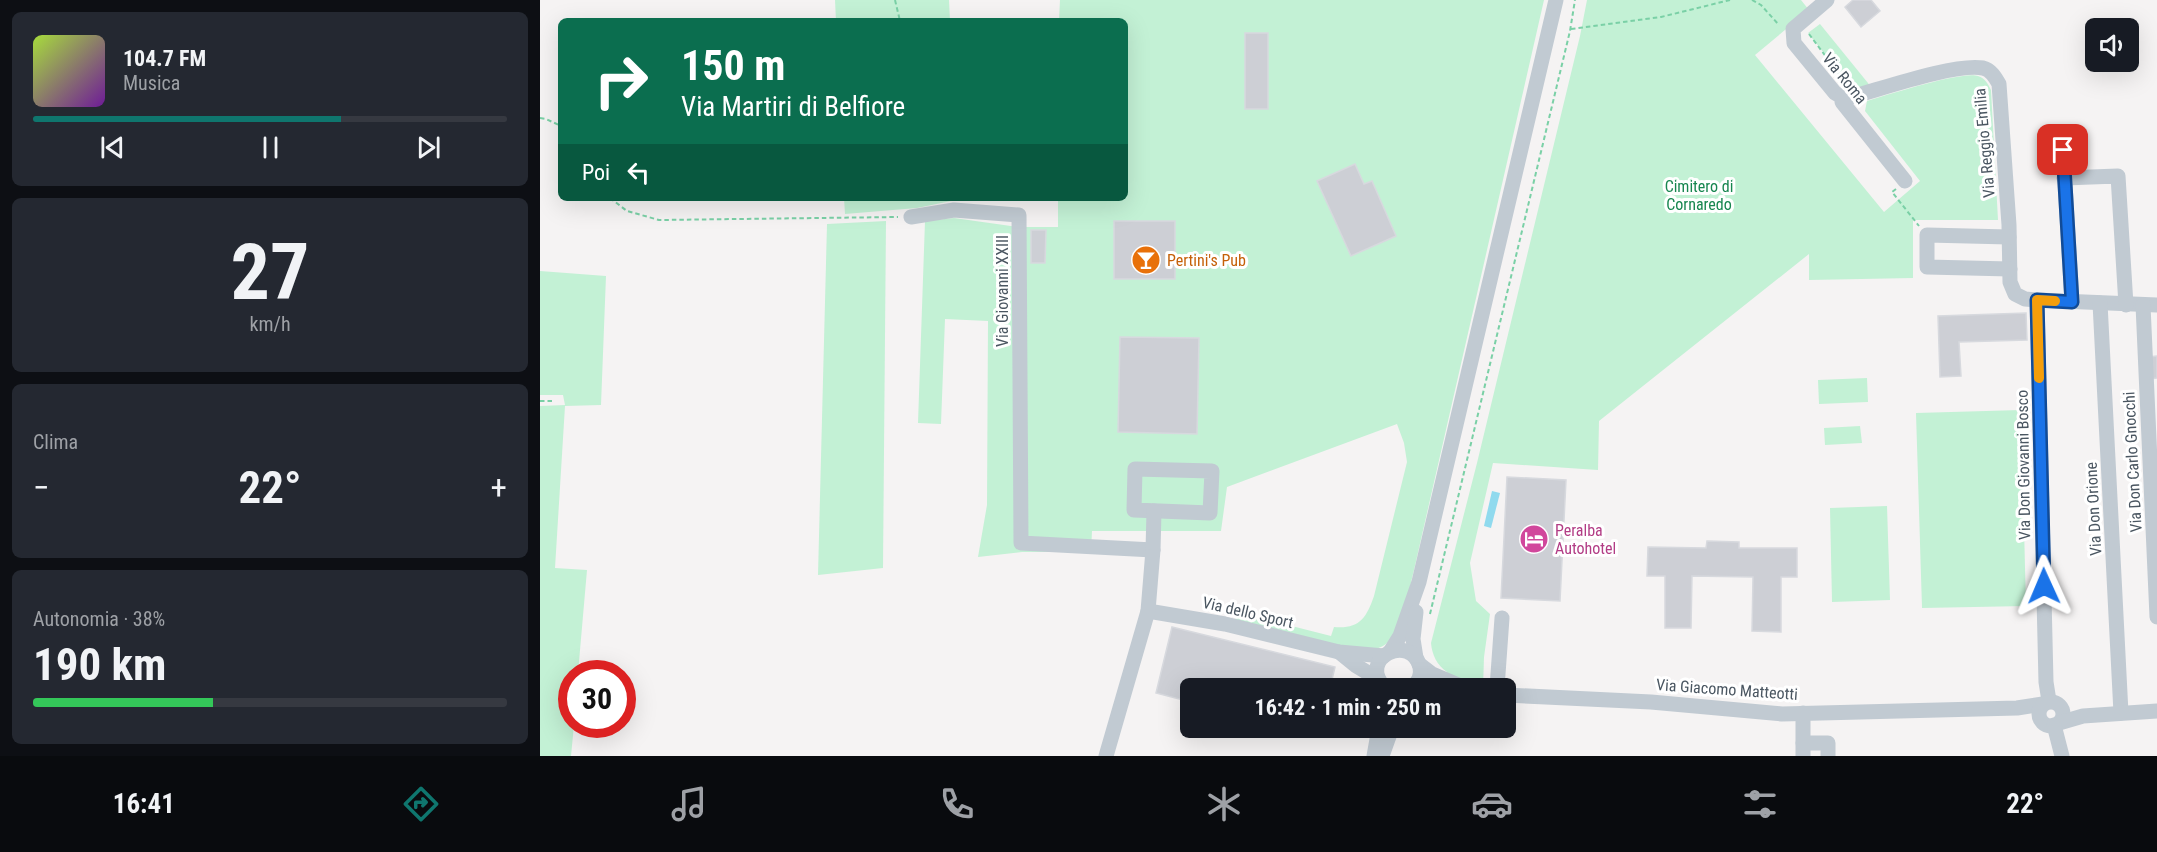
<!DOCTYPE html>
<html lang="it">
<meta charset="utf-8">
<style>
:root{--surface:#171b24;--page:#242831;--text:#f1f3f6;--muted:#9ea1a6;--line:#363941;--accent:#0f766e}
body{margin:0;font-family:"Roboto Condensed",sans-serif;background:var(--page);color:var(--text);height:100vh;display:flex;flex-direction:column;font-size:22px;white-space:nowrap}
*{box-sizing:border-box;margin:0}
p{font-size:20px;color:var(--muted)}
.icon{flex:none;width:33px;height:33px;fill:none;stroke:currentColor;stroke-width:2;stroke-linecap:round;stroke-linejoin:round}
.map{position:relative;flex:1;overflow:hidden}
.panel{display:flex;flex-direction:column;gap:12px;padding:12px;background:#0d0f14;width:540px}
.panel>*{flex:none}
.top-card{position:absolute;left:18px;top:18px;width:570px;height:183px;border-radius:9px;box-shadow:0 6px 24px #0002;background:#0b6e4f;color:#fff;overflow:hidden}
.buttons{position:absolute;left:1545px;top:18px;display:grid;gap:12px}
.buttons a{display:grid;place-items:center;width:54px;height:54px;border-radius:9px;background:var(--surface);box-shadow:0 6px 24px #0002;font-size:30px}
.speed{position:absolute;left:18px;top:660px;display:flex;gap:12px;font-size:30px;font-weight:700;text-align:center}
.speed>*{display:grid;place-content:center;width:78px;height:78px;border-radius:50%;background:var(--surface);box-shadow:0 6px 24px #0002;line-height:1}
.speed .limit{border:9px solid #d22;background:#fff;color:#111}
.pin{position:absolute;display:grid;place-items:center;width:51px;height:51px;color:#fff;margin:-26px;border-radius:12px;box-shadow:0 3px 9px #0006}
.me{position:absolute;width:66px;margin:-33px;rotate:359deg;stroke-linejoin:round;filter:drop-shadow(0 0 4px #0008)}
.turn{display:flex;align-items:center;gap:21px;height:126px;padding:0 24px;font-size:27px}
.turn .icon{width:78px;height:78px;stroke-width:2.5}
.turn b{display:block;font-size:42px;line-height:51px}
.then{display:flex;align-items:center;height:57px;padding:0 24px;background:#0003;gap:12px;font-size:22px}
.big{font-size:45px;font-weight:700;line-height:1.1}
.panel .tile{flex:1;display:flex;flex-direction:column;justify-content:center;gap:9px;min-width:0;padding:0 21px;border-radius:9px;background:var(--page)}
.panel .dial{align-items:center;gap:0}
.dial b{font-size:78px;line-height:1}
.song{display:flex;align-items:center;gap:18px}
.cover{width:72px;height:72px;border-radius:9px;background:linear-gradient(135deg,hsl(80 70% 55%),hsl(280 70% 35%))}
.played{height:6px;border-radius:3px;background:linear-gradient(90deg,var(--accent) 65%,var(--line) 65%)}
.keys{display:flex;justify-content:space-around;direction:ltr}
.heat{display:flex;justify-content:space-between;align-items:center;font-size:33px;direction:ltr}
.charge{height:9px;border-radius:4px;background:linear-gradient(90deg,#34c759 38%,var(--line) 0)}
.trip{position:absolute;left:640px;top:678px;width:336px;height:60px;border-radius:9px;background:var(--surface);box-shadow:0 6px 24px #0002;font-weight:700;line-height:60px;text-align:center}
.menu{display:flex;height:96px;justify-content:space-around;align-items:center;background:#090b0e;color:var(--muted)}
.menu .icon{width:42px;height:42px}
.menu .active{color:var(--accent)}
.menu b{font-size:27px;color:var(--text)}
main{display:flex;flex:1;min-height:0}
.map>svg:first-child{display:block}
.green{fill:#c3f1d5}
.water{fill:#90daee}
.building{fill:#cdcfd5;stroke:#d7d9de;stroke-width:1.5}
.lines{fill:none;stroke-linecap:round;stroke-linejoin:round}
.path{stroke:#7ad0a6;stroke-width:2;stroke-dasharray:4.5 3;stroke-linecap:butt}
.minor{stroke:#c1cad2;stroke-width:15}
.route-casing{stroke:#114b97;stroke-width:15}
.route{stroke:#1a73e8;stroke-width:10}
.slow{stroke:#f59e0b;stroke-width:10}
.labels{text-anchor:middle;stroke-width:6;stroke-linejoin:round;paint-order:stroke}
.street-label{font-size:16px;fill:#4a5661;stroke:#fff}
.park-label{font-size:16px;fill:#17864f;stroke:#fff}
.food-label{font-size:16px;fill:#c56008;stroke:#fff;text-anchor:start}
.hotel-label{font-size:16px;fill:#b23c85;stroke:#fff;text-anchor:start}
</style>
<main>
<section class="panel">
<div class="tile">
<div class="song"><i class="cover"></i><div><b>104.7 FM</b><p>Musica</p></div></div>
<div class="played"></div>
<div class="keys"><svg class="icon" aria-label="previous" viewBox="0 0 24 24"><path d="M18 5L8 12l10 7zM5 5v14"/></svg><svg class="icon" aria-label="pause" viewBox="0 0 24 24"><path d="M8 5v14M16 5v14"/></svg><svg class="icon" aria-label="next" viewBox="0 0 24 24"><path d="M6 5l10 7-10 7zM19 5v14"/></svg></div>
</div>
<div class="tile dial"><b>27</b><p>km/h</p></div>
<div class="tile"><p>Clima</p>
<div class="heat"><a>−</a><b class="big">22°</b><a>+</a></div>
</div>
<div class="tile"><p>Autonomia · 38%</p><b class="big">190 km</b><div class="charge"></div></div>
</section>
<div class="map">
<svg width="1617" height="756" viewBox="0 0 1617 756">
<rect width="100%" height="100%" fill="#f5f3f3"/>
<g class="green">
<polygon points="295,0 409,0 410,21 296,21"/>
<path d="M520 0H1004L874 570C868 593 865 626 847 643 842 648 832 650 825 651L695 621 697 612 791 636 794 627C819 629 826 619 834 596L867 462 864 443 857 424 687 487 681 531H552L551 552H482L438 557 447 505 448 321 405 319 401 424 378 423 385 221 414 218 478 227H518V198H585V21H519Z"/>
<path d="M1047 0H1261L1269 10 1215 55 1344 212 1380 181 1325 111 1327 101C1348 95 1421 71 1438 76 1445 78 1448 84 1451 90L1458 220H1373V278L1269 280V254L1059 421 1058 470 953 463 930 563 936 601 950 614 944 657 943 688H936L908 678 907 672C897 665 892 655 891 643L937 463 1040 36Z"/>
<polygon points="1280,24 1332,88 1315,92 1268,33"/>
<polygon points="304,198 411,198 411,201 377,208 305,214"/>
<polygon points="346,221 343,568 278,575 287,224"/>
<polygon points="0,271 66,276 61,405 25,406 15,568 47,570 38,673 32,674 32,724 34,725 31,756 0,756 0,406 25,405 23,395 0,395"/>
<polygon points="1327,378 1328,402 1279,404 1278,380"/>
<polygon points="1481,410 1486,606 1382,608 1376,413"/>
<polygon points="1320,426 1322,443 1285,445 1284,428"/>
<polygon points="1347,506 1350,600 1292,602 1290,508"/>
</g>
<polygon class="water" points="952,491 960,493 951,528 944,526"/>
<g class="building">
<polygon points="1313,0 1331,0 1340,11 1321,27 1305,7"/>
<rect x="705" y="33" width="23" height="76"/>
<polygon points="815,164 824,184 832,181 856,236 811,256 777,181"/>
<rect x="574" y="221" width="61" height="58"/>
<polygon points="491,230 506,230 505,263 491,263"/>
<polygon points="1486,313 1487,340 1419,342 1421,376 1400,377 1398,316"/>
<polygon points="580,337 659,338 657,434 578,432"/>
<polygon points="1617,356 1617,378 1610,379 1609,357"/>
<polygon points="967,477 1026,480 1020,601 961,598"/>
<polygon points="1167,541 1199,542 1199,548 1257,548 1257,577 1241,577 1241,632 1212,631 1213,577 1152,576 1151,628 1125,628 1125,576 1107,576 1108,547 1166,548"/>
<polygon points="632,627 795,667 790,688 651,688 651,702 616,693"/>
<polygon points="755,728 781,728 779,733"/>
</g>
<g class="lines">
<g class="path">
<polyline points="355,0 360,21"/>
<polyline points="1212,0 1221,5 1239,25"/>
<polyline points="1031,29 1121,17 1190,0"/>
<polyline points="1269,34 1302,78"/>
<polyline points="0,118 6,119 21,126"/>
<polyline points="1356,189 1352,192 1379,226"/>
<polyline points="70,198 87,211 119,220 358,217"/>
<polyline points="0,401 14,401"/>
<polyline points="890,614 1030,31 1035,0"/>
</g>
<g class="minor">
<polyline points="1287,0 1253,29 1254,43 1295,93 1302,97 1302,102 1365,181"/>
<path d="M1302 97H1311C1341 89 1415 63 1443 68 1451 70 1455 77 1459 84L1469 225 1470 282 1475 294 1485 299 1497 300 1617 305"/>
<polyline points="1523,150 1532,302"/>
<polyline points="1524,178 1578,176 1586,305"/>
<polyline points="371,217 414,210 479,215 481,543 613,550"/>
<polyline points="1469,237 1387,235 1387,267 1470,269"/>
<polyline points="1497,300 1506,682 1509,701"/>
<polyline points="1560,303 1581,713"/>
<polyline points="1603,305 1617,617"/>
<polygon points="595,469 672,471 670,513 594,510"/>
<polyline points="608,611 685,624 799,652 844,656"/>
<polyline points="799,652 815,665 838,679"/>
<polyline points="850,652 860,636 879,582 1016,0"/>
<polyline points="876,658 873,639 876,612"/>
<polyline points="879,664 892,674 925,688"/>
<path d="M845 688C816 658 871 632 880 667 882 676 878 682 872 688"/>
<polyline points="957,688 962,618"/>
<polyline points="966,695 1111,702 1242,714 1477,708 1503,704"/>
<circle cx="1511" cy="714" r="12"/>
<polyline points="1263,713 1263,756"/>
<polyline points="1519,723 1543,716 1617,711"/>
<polyline points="1514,725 1522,756"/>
<polyline points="1263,743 1288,743 1288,756"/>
<polyline points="566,756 608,611 613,550 614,511"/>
<polyline points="834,756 839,728"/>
<polyline points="842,756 852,728"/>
</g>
</g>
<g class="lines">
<g class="route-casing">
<polyline id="route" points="1504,586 1497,300 1532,302 1523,150"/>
</g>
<use href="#route" class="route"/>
<polyline class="slow" points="1499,378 1497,300 1515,301"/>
</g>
<defs>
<g id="bar-disc" transform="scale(1.5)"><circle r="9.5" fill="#e8710a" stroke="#fff"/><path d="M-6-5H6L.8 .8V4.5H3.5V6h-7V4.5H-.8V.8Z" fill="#fff"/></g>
<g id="hotel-disc" transform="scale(1.5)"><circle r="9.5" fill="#d1479c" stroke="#fff"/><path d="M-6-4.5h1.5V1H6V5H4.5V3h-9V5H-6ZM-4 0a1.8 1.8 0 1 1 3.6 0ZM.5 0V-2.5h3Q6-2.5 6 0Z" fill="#fff"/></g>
</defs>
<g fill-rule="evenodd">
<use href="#bar-disc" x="606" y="260"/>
<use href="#hotel-disc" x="994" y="539"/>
</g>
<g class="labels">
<g class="street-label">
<text transform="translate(1305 78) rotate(51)" y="6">Via Roma</text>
<text transform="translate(1444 143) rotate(-95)" y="6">Via Reggio Emilia</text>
<text transform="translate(462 291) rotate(-90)" y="6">Via Giovanni XXIII</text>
<text transform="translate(1592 462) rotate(-93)" y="6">Via Don Carlo Gnocchi</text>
<text transform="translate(1483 465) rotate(-91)" y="6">Via Don Giovanni Bosco</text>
<text transform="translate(1553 509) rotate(-93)" y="6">Via Don Orione</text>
<text transform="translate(708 612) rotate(13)" y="6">Via dello Sport</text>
<text transform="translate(1187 689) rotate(4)" y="6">Via Giacomo Matteotti</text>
</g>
<g class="park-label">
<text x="1159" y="192">Cimitero di<tspan x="1159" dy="18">Cornaredo</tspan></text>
</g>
<g class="food-label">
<text x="627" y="266">Pertini's Pub</text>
</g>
<g class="hotel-label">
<text x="1015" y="536">Peralba<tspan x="1015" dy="18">Autohotel</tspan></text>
</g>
</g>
</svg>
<div class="buttons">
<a><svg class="icon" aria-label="sound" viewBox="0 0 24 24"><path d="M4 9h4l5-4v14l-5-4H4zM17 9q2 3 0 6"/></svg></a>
</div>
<div class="speed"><div class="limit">30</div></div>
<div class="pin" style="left:1523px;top:150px;background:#d93025"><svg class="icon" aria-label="arrive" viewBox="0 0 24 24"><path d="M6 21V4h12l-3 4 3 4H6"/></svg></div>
<svg class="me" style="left:1504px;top:586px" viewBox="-20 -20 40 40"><path d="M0-17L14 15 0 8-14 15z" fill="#1a73e8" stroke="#fff" stroke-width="4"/></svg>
<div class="trip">16:42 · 1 min · 250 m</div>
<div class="top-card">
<div class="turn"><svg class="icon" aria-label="right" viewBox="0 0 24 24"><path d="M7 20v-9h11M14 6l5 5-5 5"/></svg><div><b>150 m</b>Via Martiri di Belfiore</div></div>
<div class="then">Poi<svg class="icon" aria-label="left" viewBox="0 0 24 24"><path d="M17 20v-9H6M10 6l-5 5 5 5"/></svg></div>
</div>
</div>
</main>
<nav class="menu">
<b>16:41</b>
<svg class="icon active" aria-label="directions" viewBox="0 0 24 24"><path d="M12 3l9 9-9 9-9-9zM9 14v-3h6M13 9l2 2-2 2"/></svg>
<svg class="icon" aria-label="music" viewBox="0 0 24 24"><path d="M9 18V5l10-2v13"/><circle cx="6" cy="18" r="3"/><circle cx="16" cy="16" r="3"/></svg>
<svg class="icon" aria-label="phone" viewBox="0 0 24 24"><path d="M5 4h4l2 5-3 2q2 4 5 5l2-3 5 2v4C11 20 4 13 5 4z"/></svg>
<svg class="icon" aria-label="climate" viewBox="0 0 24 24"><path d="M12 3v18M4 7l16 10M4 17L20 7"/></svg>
<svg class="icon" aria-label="car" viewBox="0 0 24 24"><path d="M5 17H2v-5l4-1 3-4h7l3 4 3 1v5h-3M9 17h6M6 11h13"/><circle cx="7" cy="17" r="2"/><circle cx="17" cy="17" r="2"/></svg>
<svg class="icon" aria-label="filters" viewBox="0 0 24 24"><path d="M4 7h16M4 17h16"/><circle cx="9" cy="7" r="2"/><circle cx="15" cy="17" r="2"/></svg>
<b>22°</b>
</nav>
